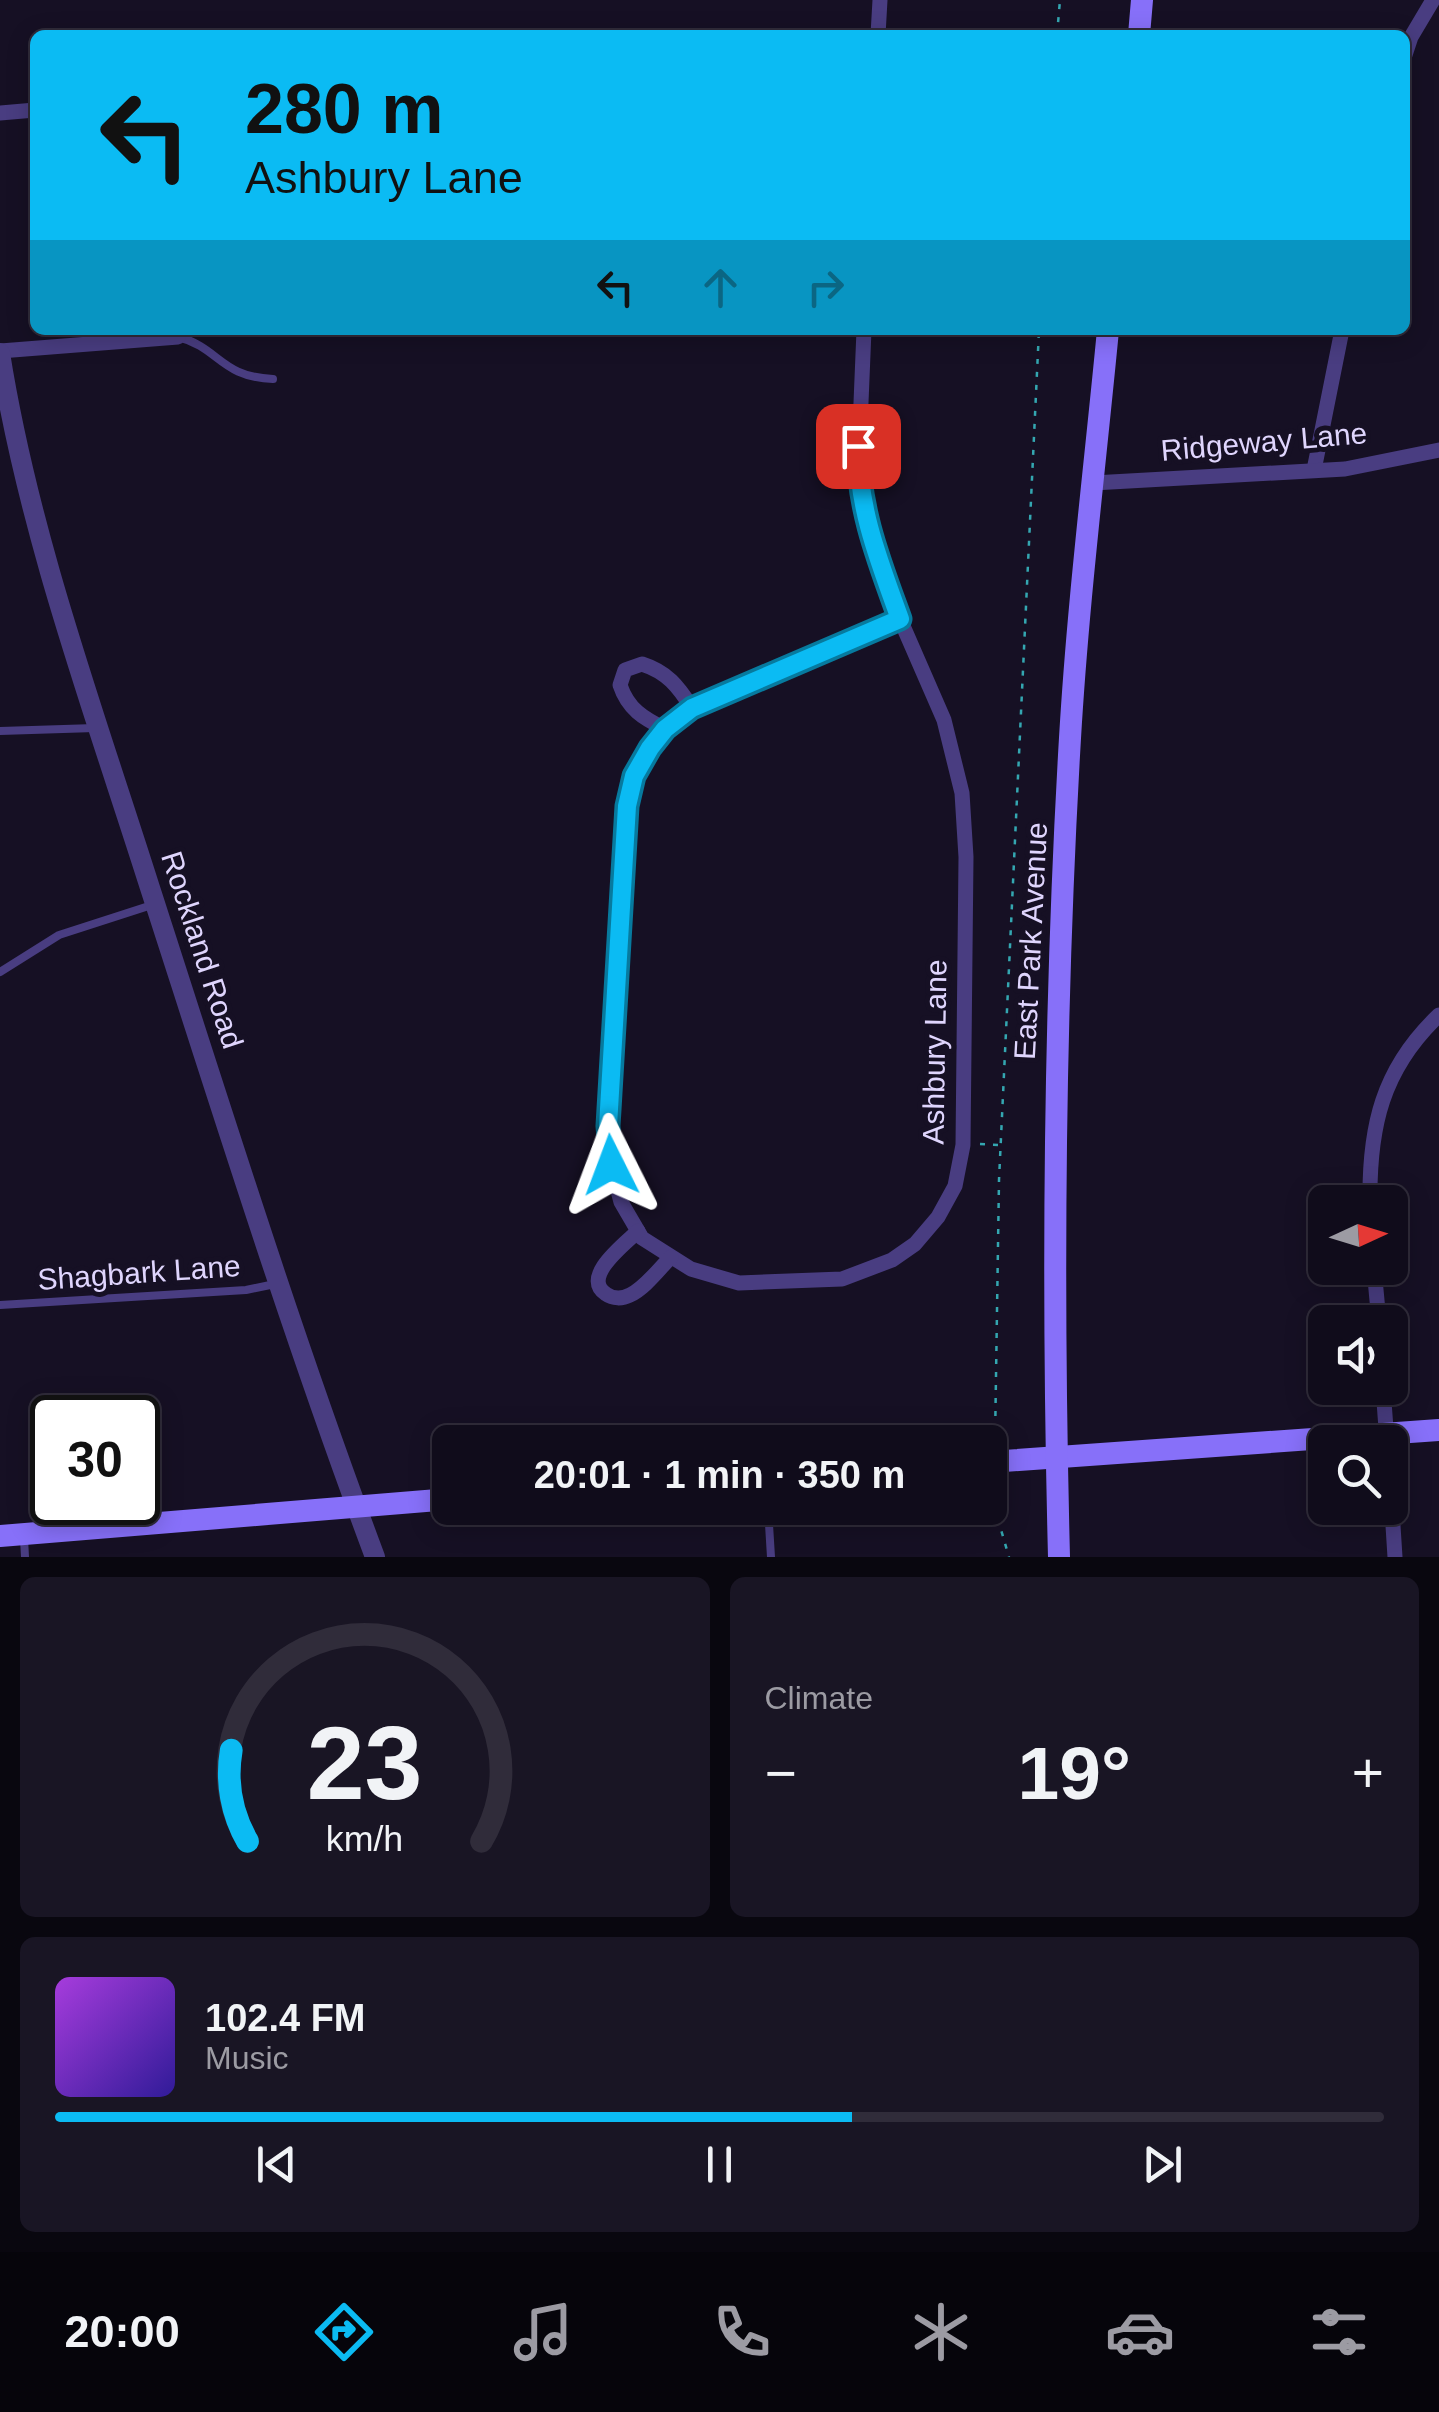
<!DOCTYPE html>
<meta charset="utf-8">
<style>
:root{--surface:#100c1b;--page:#191524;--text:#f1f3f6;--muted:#9c9ba3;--line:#302c3a;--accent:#0bbbf3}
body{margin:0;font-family:Arial,sans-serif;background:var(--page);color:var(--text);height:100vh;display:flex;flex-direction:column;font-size:38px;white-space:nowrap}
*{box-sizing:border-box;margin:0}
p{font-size:32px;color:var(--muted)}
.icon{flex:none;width:55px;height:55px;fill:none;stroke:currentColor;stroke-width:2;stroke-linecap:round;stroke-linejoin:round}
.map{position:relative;height:1557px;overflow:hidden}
.panel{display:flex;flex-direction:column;gap:20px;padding:20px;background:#09070f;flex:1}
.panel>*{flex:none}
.banner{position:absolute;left:30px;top:30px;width:1380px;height:305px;border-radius:15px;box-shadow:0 5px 25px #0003,0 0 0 2px var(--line);background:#0bbbf3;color:#111;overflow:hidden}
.needle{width:65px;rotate:86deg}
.controls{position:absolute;left:1308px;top:1185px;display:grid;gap:20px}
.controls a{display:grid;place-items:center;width:100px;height:100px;border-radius:15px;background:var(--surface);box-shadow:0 5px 25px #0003,0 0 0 2px var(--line);font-size:50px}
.speed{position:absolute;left:30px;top:1395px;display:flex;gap:20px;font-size:50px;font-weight:700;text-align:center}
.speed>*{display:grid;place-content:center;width:130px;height:130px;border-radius:50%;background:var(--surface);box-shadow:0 5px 25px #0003,0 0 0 2px var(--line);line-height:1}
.speed .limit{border:5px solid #111;border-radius:15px;background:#fff;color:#111}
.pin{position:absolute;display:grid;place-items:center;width:85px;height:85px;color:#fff;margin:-42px;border-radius:20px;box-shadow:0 5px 15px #0006}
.me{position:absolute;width:110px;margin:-55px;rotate:357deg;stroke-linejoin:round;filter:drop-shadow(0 0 8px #0008)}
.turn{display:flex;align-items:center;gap:35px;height:210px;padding:0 50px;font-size:45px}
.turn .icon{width:130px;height:130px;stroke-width:2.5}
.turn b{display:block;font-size:70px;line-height:85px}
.lanes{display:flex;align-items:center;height:95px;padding:0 50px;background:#0003;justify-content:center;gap:50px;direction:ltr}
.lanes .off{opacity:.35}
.big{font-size:75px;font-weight:700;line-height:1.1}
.panel .card{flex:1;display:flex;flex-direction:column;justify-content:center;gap:15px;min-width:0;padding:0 35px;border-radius:15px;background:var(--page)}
.panel .dial{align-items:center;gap:0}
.dial svg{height:260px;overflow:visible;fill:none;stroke:var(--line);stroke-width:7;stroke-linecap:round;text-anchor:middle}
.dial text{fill:var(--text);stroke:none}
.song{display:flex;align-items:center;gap:30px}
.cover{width:120px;height:120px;border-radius:15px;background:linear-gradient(135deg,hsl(280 70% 55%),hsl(250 70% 35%))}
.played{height:10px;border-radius:5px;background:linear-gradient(90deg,var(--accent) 60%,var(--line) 60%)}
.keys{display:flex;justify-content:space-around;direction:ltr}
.heat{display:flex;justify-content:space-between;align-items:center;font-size:55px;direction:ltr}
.panel .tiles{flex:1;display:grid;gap:20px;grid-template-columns:1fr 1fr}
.card:last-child{grid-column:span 2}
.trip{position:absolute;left:432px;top:1425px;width:575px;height:100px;border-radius:15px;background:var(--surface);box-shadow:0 5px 25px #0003,0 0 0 2px var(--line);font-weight:700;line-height:100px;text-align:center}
.dock{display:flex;height:160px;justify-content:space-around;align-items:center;background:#06050b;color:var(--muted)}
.dock .icon{width:70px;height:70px}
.dock .selected{color:var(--accent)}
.dock b{font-size:45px;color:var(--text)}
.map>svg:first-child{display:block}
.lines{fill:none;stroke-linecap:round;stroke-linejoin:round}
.path{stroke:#34a7b1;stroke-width:2.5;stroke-dasharray:5 8;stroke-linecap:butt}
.service{stroke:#493d81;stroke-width:8}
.minor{stroke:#493d81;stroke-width:15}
.tertiary{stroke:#493d81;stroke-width:20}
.secondary{stroke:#8770f9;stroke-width:22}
.route-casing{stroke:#077a9e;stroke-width:25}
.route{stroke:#0bbbf3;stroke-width:18}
.labels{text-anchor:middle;stroke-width:10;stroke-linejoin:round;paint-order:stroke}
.street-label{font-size:30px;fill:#dfd5fd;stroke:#161024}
</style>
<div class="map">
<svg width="1439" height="1557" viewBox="0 0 1439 1557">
<rect width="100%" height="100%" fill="#161024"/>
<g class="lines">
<g class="path">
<polyline points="1057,35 1060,0"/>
<polyline points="980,1144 1000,1145"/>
<polyline points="995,1442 999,1180 1039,330"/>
<polyline points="996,1480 997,1516 1009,1557"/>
</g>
<g class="service">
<path d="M178 337C219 347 220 377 273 379"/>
<polyline points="0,731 95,728"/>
<polyline points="0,972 59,935 155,904"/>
<polyline points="0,1305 246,1290 275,1284"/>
<polyline points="768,1508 771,1557"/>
<polyline points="24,1538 25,1557"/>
</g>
<g class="minor">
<polyline points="878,35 880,0"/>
<polyline points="1405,55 1411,37 1433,0"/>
<polyline points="0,113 35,110"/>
<polyline points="864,330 858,475 869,536 900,619"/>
<polyline points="0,351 178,337"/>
<polyline points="1314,470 1342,330"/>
<polyline points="1093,483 1345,469 1439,450"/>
<path d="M900 619 944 720 962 793 966 857 963 1145 955 1186 938 1217 915 1244 892 1260 842 1279 739 1283 691 1269 642 1238 621 1202 611 1165 608 1126 627 805C638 762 657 735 692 708Z"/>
<path d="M665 729C643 718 628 709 620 685L625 670 642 664C667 672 678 686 692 708"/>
<path d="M1370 1202C1369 1127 1382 1069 1439 1015"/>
<path d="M638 1231C626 1243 580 1277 606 1294 613 1299 622 1299 630 1295 645 1288 659 1269 671 1257"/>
<polyline points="1374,1268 1379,1322"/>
<polyline points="1383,1388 1387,1442"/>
<polyline points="1390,1479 1395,1557"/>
</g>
<path class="tertiary" d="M0 353C29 536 95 714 151 891 223 1114 293 1338 375 1557"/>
<g class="secondary">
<polyline points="1139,35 1142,0"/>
<polyline points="990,1462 1439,1430"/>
<polyline points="0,1536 450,1499"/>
<path d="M1059 1557C1052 1283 1054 1011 1070 738 1078 601 1095 466 1108 330"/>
</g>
</g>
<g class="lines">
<g class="route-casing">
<path id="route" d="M611 1165 608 1126 627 806 634 776 650 748 665 729 692 708 900 619C879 561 858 509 858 446"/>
</g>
<use href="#route" class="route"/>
</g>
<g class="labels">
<g class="street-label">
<text transform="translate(1264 442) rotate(-5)" y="10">Ridgeway Lane</text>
<text transform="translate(1031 941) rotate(-87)" y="10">East Park Avenue</text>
<text transform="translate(202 950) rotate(72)" y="10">Rockland Road</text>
<text transform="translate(935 1052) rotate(-89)" y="10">Ashbury Lane</text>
<text transform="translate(139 1273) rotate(-4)" y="10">Shagbark Lane</text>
</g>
</g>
</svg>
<div class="controls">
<a><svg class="needle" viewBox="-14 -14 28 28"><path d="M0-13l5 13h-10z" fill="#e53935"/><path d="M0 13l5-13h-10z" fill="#9c9ba3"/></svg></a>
<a><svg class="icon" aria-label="sound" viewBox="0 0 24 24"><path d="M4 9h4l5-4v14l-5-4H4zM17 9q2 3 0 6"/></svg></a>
<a><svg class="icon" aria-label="search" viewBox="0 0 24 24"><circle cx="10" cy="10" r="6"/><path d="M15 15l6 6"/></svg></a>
</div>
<div class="speed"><div class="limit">30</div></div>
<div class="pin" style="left:858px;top:446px;background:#d93025"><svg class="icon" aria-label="arrive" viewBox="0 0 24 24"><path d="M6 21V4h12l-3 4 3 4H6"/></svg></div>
<svg class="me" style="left:611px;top:1165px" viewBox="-20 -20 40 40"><path d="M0-17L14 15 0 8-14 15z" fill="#0bbbf3" stroke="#fff" stroke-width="4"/></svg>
<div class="trip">20:01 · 1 min · 350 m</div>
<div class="banner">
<div class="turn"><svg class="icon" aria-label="left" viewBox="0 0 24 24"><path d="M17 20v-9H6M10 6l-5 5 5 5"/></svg><div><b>280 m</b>Ashbury Lane</div></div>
<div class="lanes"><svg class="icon" aria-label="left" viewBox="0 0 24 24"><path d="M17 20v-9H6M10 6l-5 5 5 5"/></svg><svg class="icon off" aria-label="ahead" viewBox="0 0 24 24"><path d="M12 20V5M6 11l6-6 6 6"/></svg><svg class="icon off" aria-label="right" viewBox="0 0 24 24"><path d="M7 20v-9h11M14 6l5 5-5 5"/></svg></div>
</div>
</div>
<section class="panel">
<div class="tiles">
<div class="card dial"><svg viewBox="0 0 100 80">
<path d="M14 69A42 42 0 1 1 86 69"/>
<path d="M14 69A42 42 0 0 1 9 41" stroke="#0bbbf3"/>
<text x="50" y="56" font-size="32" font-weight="700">23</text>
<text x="50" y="72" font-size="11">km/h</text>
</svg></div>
<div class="card"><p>Climate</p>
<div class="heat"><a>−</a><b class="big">19°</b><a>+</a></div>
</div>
<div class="card">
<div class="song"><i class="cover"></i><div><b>102.4 FM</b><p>Music</p></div></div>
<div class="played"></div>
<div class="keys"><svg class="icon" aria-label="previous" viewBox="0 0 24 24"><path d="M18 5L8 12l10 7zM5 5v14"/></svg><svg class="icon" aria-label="pause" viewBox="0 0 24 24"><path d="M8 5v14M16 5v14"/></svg><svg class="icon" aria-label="next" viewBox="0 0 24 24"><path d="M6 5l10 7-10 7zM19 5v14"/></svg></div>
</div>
</div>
</section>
<nav class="dock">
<b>20:00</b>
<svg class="icon selected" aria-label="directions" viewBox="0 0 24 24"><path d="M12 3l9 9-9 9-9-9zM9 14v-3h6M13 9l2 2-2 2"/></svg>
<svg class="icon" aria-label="music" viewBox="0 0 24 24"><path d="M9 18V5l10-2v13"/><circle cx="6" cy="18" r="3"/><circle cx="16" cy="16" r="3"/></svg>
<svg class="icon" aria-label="phone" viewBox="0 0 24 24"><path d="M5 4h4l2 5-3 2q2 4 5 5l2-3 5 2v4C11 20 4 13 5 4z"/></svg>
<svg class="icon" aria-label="climate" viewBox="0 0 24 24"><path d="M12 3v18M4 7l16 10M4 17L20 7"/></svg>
<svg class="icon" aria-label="car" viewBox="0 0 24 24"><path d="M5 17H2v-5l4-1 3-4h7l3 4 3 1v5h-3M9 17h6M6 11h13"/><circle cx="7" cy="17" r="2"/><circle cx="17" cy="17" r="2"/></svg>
<svg class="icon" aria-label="filters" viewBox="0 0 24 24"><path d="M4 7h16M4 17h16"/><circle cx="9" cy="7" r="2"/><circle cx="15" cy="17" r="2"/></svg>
</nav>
